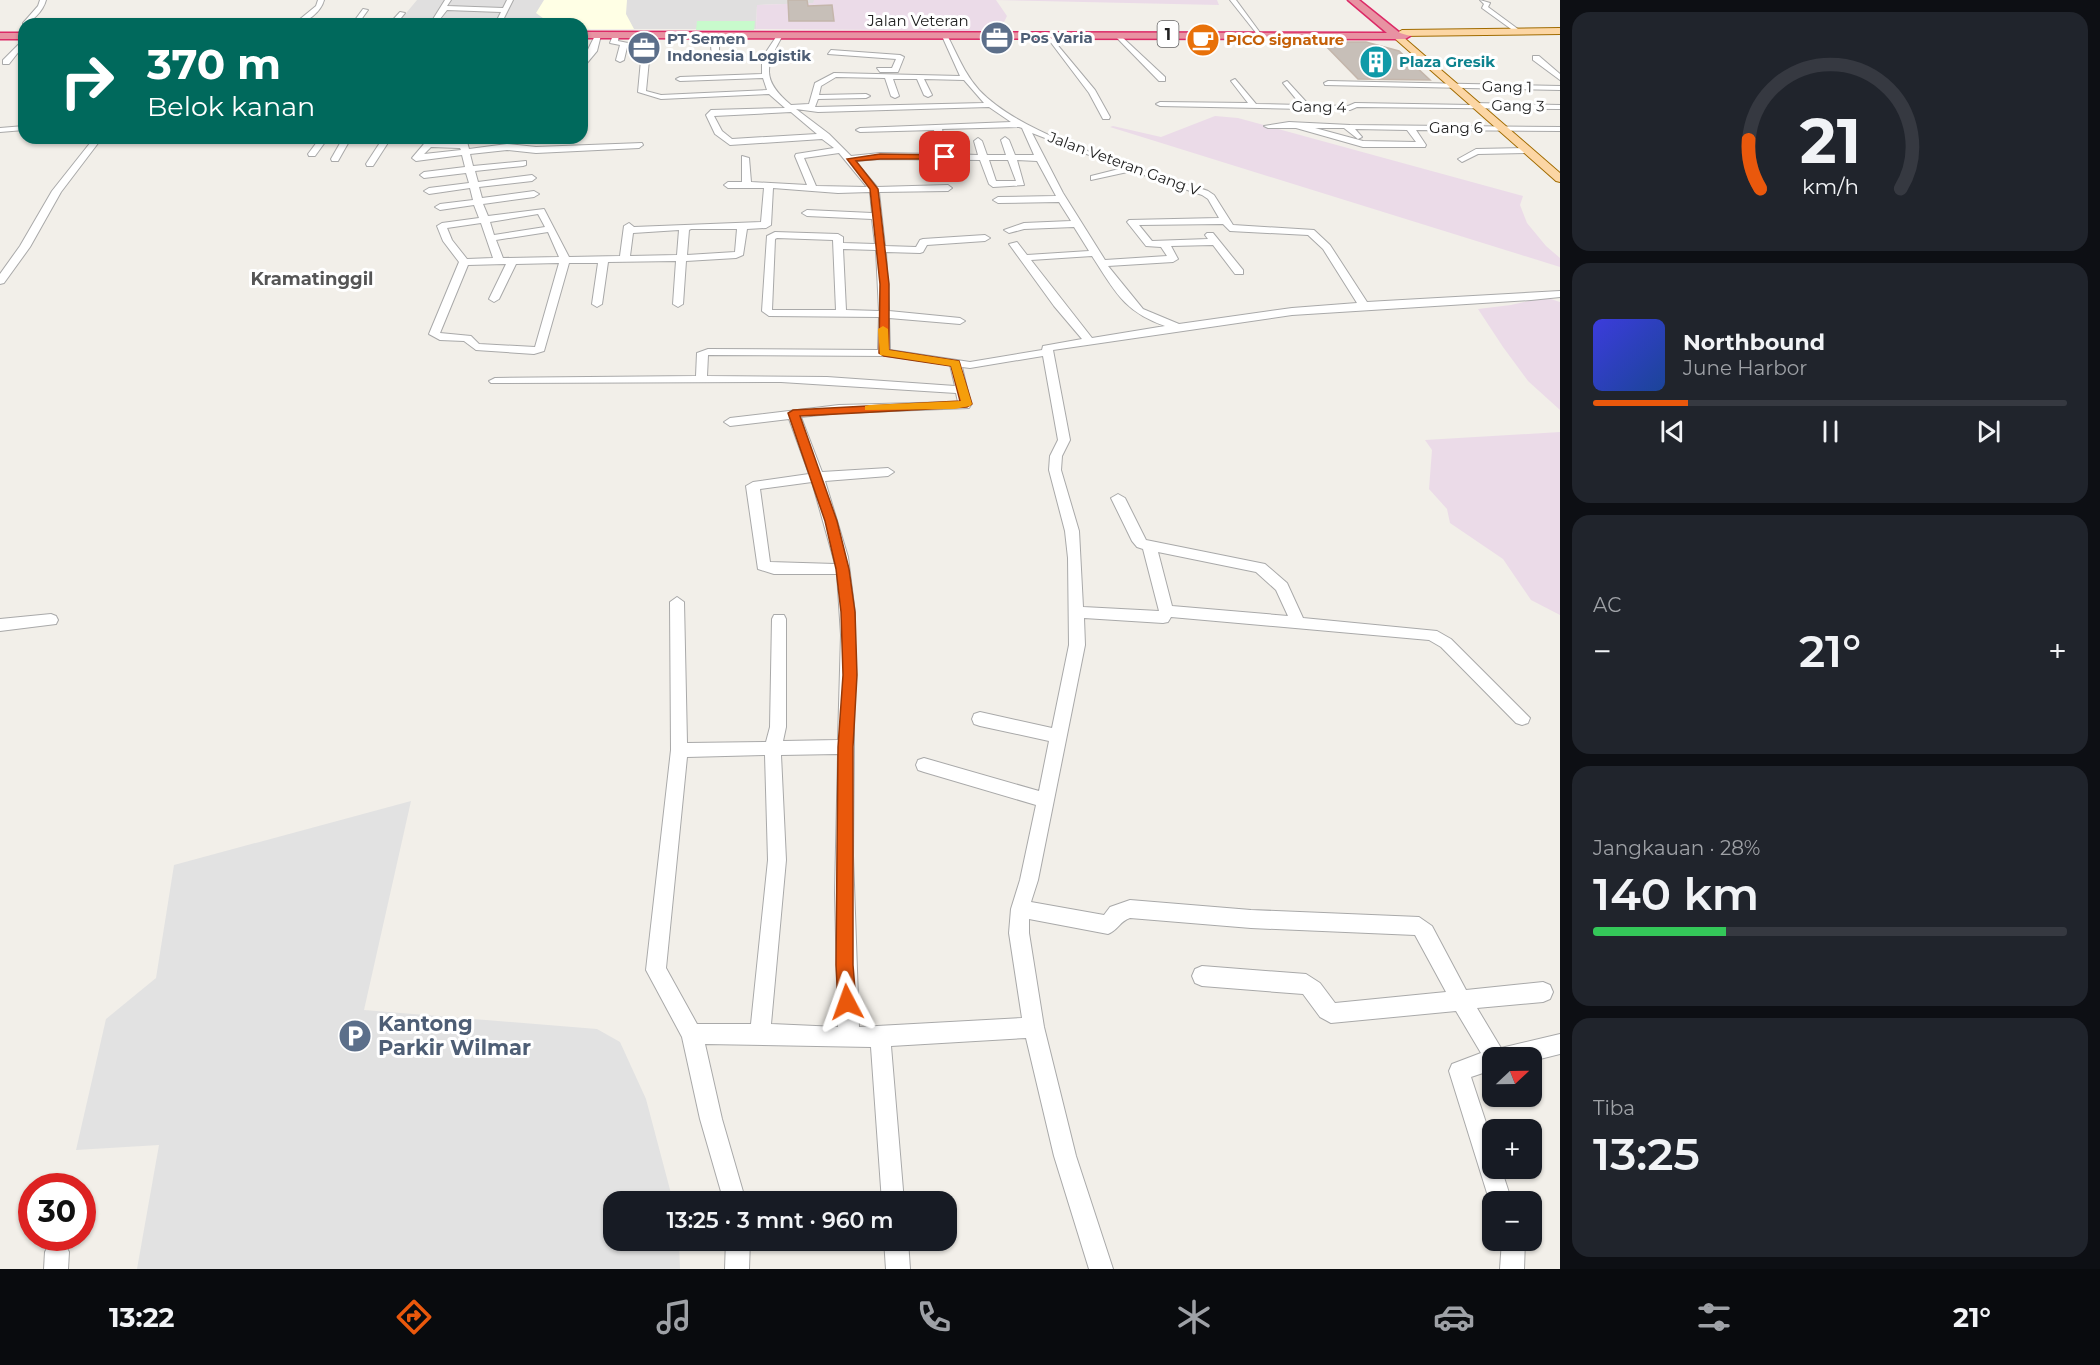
<!DOCTYPE html>
<html lang="id">
<meta charset="utf-8">
<style>
:root{--surface:#171b24;--page:#20242c;--text:#f1f3f6;--muted:#9ea1a6;--line:#363941;--accent:#ea580c}
body{margin:0;font-family:Montserrat,sans-serif;background:var(--page);color:var(--text);height:100vh;display:flex;flex-direction:column;font-size:22px;white-space:nowrap}
*{box-sizing:border-box;margin:0}
p{font-size:20px;color:var(--muted)}
.icon{flex:none;width:33px;height:33px;fill:none;stroke:currentColor;stroke-width:2;stroke-linecap:round;stroke-linejoin:round}
.map{position:relative;flex:1;overflow:hidden}
.sheet{display:flex;flex-direction:column;gap:12px;padding:12px;background:#0d0f14;width:540px}
.sheet>*{flex:none}
.guide{position:absolute;left:18px;top:18px;width:570px;height:126px;border-radius:18px;box-shadow:0 2px 4px #0004;background:#00695c;color:#fff;overflow:hidden}
.needle{width:39px;rotate:68deg}
.tools{position:absolute;left:1482px;top:1047px;display:grid;gap:12px}
.tools a{display:grid;place-items:center;width:60px;height:60px;border-radius:12px;background:var(--surface);box-shadow:0 2px 4px #0004;font-size:30px}
.speed{position:absolute;left:18px;top:1173px;display:flex;gap:12px;font-size:30px;font-weight:700;text-align:center}
.speed>*{display:grid;place-content:center;width:78px;height:78px;border-radius:50%;background:var(--surface);box-shadow:0 2px 4px #0004;line-height:1}
.speed .limit{border:9px solid #d22;background:#fff;color:#111}
.pin{position:absolute;display:grid;place-items:center;width:51px;height:51px;color:#fff;margin:-26px;border-radius:12px;box-shadow:0 3px 9px #0006}
.me{position:absolute;width:66px;margin:-33px;rotate:356deg;stroke-linejoin:round;filter:drop-shadow(0 0 4px #0008)}
.turn{display:flex;align-items:center;gap:21px;height:126px;padding:0 30px;font-size:27px}
.turn .icon{width:78px;height:78px;stroke-width:2.5}
.turn b{display:block;font-size:42px;line-height:51px}
.big{font-size:45px;font-weight:600;line-height:1.1}
.sheet .tile{flex:1;display:flex;flex-direction:column;justify-content:center;gap:9px;min-width:0;padding:0 21px;border-radius:18px;background:var(--page)}
.sheet .dial{align-items:center;gap:0}
.dial svg{height:156px;overflow:visible;fill:none;stroke:var(--line);stroke-width:7;stroke-linecap:round;text-anchor:middle}
.dial text{fill:var(--text);stroke:none}
.song{display:flex;align-items:center;gap:18px}
.cover{width:72px;height:72px;border-radius:9px;background:linear-gradient(135deg,hsl(240 70% 55%),hsl(220 70% 35%))}
.played{height:6px;border-radius:3px;background:linear-gradient(90deg,var(--accent) 20%,var(--line) 20%)}
.keys{display:flex;justify-content:space-around;direction:ltr}
.heat{display:flex;justify-content:space-between;align-items:center;font-size:33px;direction:ltr}
.charge{height:9px;border-radius:4px;background:linear-gradient(90deg,#34c759 28%,var(--line) 0)}
.trip{position:absolute;left:603px;top:1191px;width:354px;height:60px;border-radius:18px;background:var(--surface);box-shadow:0 2px 4px #0004;font-weight:600;line-height:60px;text-align:center}
.menu{display:flex;height:96px;justify-content:space-around;align-items:center;background:#090b0e;color:var(--muted)}
.menu .icon{width:42px;height:42px}
.menu .selected{color:var(--accent)}
.menu b{font-size:27px;color:var(--text)}
main{display:flex;flex:1;min-height:0}
.map>svg:first-child{display:block}
.residential{fill:#e0dfdf}
.industrial{fill:#ebdbe8}
.education{fill:#ffffe5}
.park{fill:#c8facc}
.parking{fill:#e2e2e2}
.building{fill:#c7bfb8;stroke:#c4b6ab;stroke-width:1.5}
.lines{fill:none;stroke-linecap:round;stroke-linejoin:round}
.minor-casing{stroke:#a9a9a9;stroke-width:2}
.major-casing{stroke:#a06b00;stroke-width:2}
.highway-casing{stroke:#dc2a67;stroke-width:3}
.minor{fill:#fff;fill-rule:evenodd}
.major{fill:#fcd6a4;fill-rule:evenodd}
.highway{fill:#e892a2;fill-rule:evenodd}
.route{fill:#ea580c;stroke:#983908;stroke-width:1.5}
.slow{fill:#f59e0b}
.labels{text-anchor:middle;stroke-width:6;stroke-linejoin:round;paint-order:stroke}
.far-street-label{font-size:15px;fill:#222;stroke:#fff}
.far-service-label{font-size:15px;font-weight:bold;fill:#4e5e75;stroke:#fff;text-anchor:start}
.far-food-label{font-size:15px;font-weight:bold;fill:#c56008;stroke:#fff;text-anchor:start}
.far-culture-label{font-size:15px;font-weight:bold;fill:#0d838f;stroke:#fff;text-anchor:start}
.shield{fill:#fff;stroke:#646464;stroke-width:1.5}
.shield-label{font-size:16px;font-weight:bold;fill:#222}
.far-quarter-label{font-size:18px;font-weight:bold;fill:#555;stroke:#fff}
.near-service-label{font-size:21px;font-weight:bold;fill:#4e5e75;stroke:#fff;text-anchor:start}
</style>
<main>
<div class="map">
<svg width="1560" height="1269" viewBox="0 0 1560 1269">
<rect width="100%" height="100%" fill="#f2efe9"/>
<polygon class="residential" points="417,0 814,0 814,3 757,5 756,29 582,29 582,24 397,24"/>
<g class="industrial">
<polygon points="814,0 1217,0 1219,5 996,0 1007,16 1004,22 1007,31 756,29 757,5 813,3"/>
<polygon points="1215,116 1238,118 1523,196 1520,205 1527,223 1546,246 1560,258 1560,267 1110,127 1113,126 1161,137"/>
<polygon points="1545,297 1560,302 1560,410 1528,381 1503,347 1478,309 1511,305"/>
<polygon points="1560,432 1560,615 1531,600 1503,559 1450,523 1447,509 1429,489 1432,450 1425,440"/>
</g>
<polygon class="education" points="544,0 627,0 626,14 634,29 582,29 582,24 551,24 536,13"/>
<polygon class="park" points="697,21 755,21 754,30 696,30"/>
<polygon class="parking" points="411,801 364,1010 597,1029 620,1042 646,1099 673,1201 614,1202 614,1240 679,1241 680,1269 137,1269 159,1145 76,1150 106,1019 156,978 174,865"/>
<g class="building">
<polygon points="788,0 807,0 808,6 832,5 834,21 789,21"/>
<polygon points="1322,42 1366,42 1399,51 1430,80 1358,79"/>
</g>
<g class="lines">
<g class="minor-casing">
<g id="minor">
<path d="M40 0H46C43 12 31 22 23 25V23L38 6Z"/>
<path d="M318 0H324C321 12 306 24 294 24L316 6Z"/>
<polygon points="445,0 451,0 447,6 503,8 507,0 513,0 501,24 495,24 501,12 447,10 436,24 430,24"/>
<polygon points="1230,0 1236,0 1261,34 1257,34"/>
<polygon points="1480,0 1490,3 1488,7 1522,32 1522,34 1518,34 1482,8 1484,4"/>
<polygon points="363,9 368,10 358,24 352,24"/>
<polygon points="400,12 405,13 396,24 389,24"/>
<polygon points="616,33 619,35 618,41 628,43 624,60 620,62 616,60 620,45 610,43 613,35"/>
<polygon points="725,33 730,34 728,43 719,46 719,56 712,58 711,45 721,42"/>
<path d="M596 34 601 35 597 51 582 69C582 60 591 43 596 34Z"/>
<path d="M778 34 783 35C765 66 761 80 791 105L809 104 815 83 834 73 960 76 942 36 947 35C957 54 964 73 979 90 1025 139 1144 169 1208 191L1214 195 1233 225 1314 230 1330 245 1367 302 1560 291V297L1531 300 1292 315 1053 350 1070 440 1062 456 1061 470 1079 531 1083 607 1159 611 1143 549 1137 547 1132 541 1111 498 1118 494 1125 498 1146 540 1265 564 1287 583 1303 618 1437 631 1451 639 1530 718 1528 723 1522 725 1516 723 1441 647 1429 640 1171 617 1168 622 1163 623 1084 618 1085 645 1038 880 1031 902 1104 915 1110 907 1130 900 1251 910 1419 917 1432 926 1466 990 1543 982 1550 985 1553 992 1550 999 1543 1002 1477 1008 1501 1048 1560 1034V1054L1532 1061V1058H1492V1070L1471 1077 1492 1141V1168H1501L1512 1202H1492V1209L1449 1071 1452 1064 1481 1053 1456 1011 1331 1023 1320 1017 1303 994 1202 986 1195 983 1192 976 1195 969 1202 966 1306 974 1320 983 1335 1003 1446 992 1415 935 1251 928 1130 918C1120 921 1118 930 1108 934L1029 919V933L1044 1027 1076 1156 1113 1269H1089L1054 1156 1026 1038 891 1046 904 1202H882L871 1047 705 1044 722 1119 746 1202H724L700 1119 682 1037 646 970 671 750 670 602 677 597 684 602 687 743 766 742 770 727 772 619 774 615H784L786 619V727L783 741 838 740 841 635 837 574H774L758 569 746 486 753 482 809 474 789 419 730 426 724 422 730 418 839 405 958 402 956 393 781 382 491 383 489 381 495 378 696 376 697 353 708 349 878 350 879 317 769 316 762 311 767 236 775 232 838 234 843 237V243L875 244 872 219 807 216 802 213 807 210 872 213 870 192 838 193 773 188 771 225 766 228 747 229 743 255 736 258 686 261 683 304 678 307 673 304 676 261 608 262 602 304 597 307 592 304 598 263H569L544 351 534 354 476 350 464 341 440 340 429 334 459 262 443 241 437 226 442 223 479 218 474 205 440 210 435 207 440 204 473 200 470 188 429 194 424 191 429 188 469 183 466 173 424 178 420 175 424 172 465 167 462 155 416 161 412 158 429 138H438L435 142 459 143 458 138H466L469 149 507 144 536 147 642 143 643 145 639 148 536 153 507 150 470 154 473 166 526 161V165L523 166 475 171 478 182 532 175 536 178 532 181 479 187 482 198 534 191 539 194 534 197 483 204 488 216 544 209 569 257 620 256 624 226 629 223 634 227 761 222 764 188H728L724 185 728 182H742V156L749 158 751 182 807 185 795 156 796 154 834 148 822 139 730 145 715 134 706 115 711 110 785 108 769 94 661 99 638 92 641 60 645 58 649 60 646 91 661 95 767 90 763 78 680 81 676 79 680 77 762 74V58ZM836 77 885 78 891 96 895 98 899 96 893 79H917L924 95 928 97 932 95 924 79 964 80 984 103 815 107 818 99 866 98 870 96 866 94 819 95 821 86ZM989 107 1011 122 860 128 856 130 860 132 934 130 939 154 880 153 851 156 829 134 796 109 818 112ZM791 112 817 134 732 139 722 131 714 116ZM1019 127 1022 128 1034 155H1015L1009 140 1005 137 1001 140 1006 155H987L982 141 978 138 974 141 978 155 948 154 942 129ZM1032 133 1123 168 1091 176V180L1132 171 1202 195 1208 199 1219 218 1129 220 1127 222 1146 246 1161 247 1167 256 1105 260 1063 193ZM431 147 460 148 461 150 424 154ZM839 153 867 187 816 186 804 158ZM880 159 980 160 989 184 993 187 1024 185 1017 160 1037 161 1056 196 998 197 993 200 998 203 1059 202 1071 221 1024 223 1004 230 1009 233 1024 229 1074 227 1089 251 1027 255 1017 242 1009 244 1054 306 1082 339 1043 346 1042 350 970 362 890 350 889 318 960 324 965 321 960 318 889 311 886 252 920 253 923 252 927 245 985 241 990 238 985 235 923 239 920 240 916 247 885 246 879 192 948 191 952 188 948 185 877 187 855 161ZM989 160H1008L1016 181H996ZM538 214 545 227 494 235 490 222ZM481 223 493 258 467 259 452 240 447 228ZM1223 224 1230 231 1308 235 1323 249 1357 303 1292 308 1179 324 1143 309 1108 266 1173 262 1178 259 1171 246 1213 245 1235 274H1243V270L1213 233H1207L1205 235 1208 239 1152 241 1139 225ZM691 229H737L735 252 687 255 689 230ZM679 230 677 255 630 256 633 233ZM548 232 559 257 503 258 496 240ZM777 238 833 240 836 310H772L775 239ZM843 249 876 250 879 311 846 310ZM1092 256C1115 291 1123 311 1165 326L1092 338 1031 260ZM559 263 535 347 479 344 471 336 440 333 468 265 506 264 489 299 494 302 499 299 516 264ZM708 355 887 356 950 365 955 386 827 377 707 376ZM1043 356 1058 440 1050 456 1049 470 1065 531 1068 558 1069 645 1052 728 980 712 974 714 972 719 974 724 980 726 1049 741 1039 791 924 758 918 760 916 765 918 770 924 772 1036 805 1020 880 1011 909 1009 933 1022 1018 859 1027 853 856 855 613 848 557 825 481 888 476 894 472 888 468 822 472 801 417 839 413 969 408 971 405 962 367 970 368ZM812 482 835 564 770 562 760 489ZM1158 552 1256 572 1276 590 1288 616 1172 606ZM838 754 835 893 838 1027 771 1024 786 860 781 755ZM765 755 768 860 751 1024H697L666 968 687 757Z"/>
<polygon points="1046,36 1050,36 1095,90 1110,117 1109,119 1103,119 1089,93"/>
<polygon points="1117,36 1121,36 1165,77 1165,81 1159,81 1117,38"/>
<polygon points="24,39 24,45 9,64 3,64 3,60"/>
<polygon points="831,50 900,55 904,57 898,72 880,72 877,68 892,68 896,59 828,54"/>
<polygon points="1533,56 1539,56 1560,74 1560,80 1533,60"/>
<polygon points="1235,79 1256,104 1301,105 1283,83 1287,81 1309,105 1348,106 1355,103 1471,105 1475,103 1560,105 1560,109 1357,107 1350,110 1160,106 1156,104 1160,102 1248,103 1231,81"/>
<polygon points="1328,81 1560,86 1560,90 1325,85 1324,83"/>
<path d="M1289 122 1350 125 1560 127V131L1416 130 1426 145 1425 147H1363L1296 128H1268L1264 126ZM1315 128H1344L1358 139 1362 137 1355 129 1407 130 1416 142 1363 141Z"/>
<polygon points="24,126 24,130 0,132 0,128"/>
<polygon points="94,138 102,138 61,192 30,247 4,283 0,284 0,274 20,246 52,191"/>
<polygon points="320,138 328,138 315,156 309,156 308,154"/>
<polygon points="343,138 351,138 338,161 332,161 331,159"/>
<polygon points="383,138 391,138 373,166 367,166 366,164"/>
<polygon points="1529,148 1529,152 1526,153 1478,154 1462,162 1458,159 1476,149"/>
<polygon points="51,614 56,616 58,620 56,624 0,631 0,619"/>
<polygon points="57,1240 65,1244 69,1252 68,1269 44,1269 45,1252 49,1244"/>
<polygon points="726,1240 750,1240 749,1269 725,1269"/>
<polygon points="884,1240 908,1240 910,1269 886,1269"/>
<polygon points="1502,1240 1525,1240 1524,1269 1500,1269"/>
</g>
</g>
<g class="major-casing">
<polygon id="major" points="1560,28 1560,34 1402,36 1560,173 1560,182 1556,181 1392,36 1402,30"/>
</g>
<g class="highway-casing">
<g id="highway">
<polygon points="1348,0 1359,0 1400,33 1410,36 1405,39 582,38 582,32 1387,33"/>
<rect x="0" y="33" width="24" height="6"/>
</g>
</g>
<use href="#minor" class="minor"/>
<use href="#major" class="major"/>
<use href="#highway" class="highway"/>
</g>
<polygon class="route" points="880,154 945,155 948,157 945,159 880,159 856,161 878,189 889,284 889,350 959,361 972,404 967,407 800,416 837,521 849,569 855,612 857,675 853,747 853,965 856,1002 853,1008 847,1011 840,1008 838,1002 836,965 838,747 843,675 841,612 836,569 825,521 788,413 793,410 960,401 951,366 884,356 879,353 880,284 870,189 847,159"/>
<polygon class="slow" points="883,326 888,329 889,350 959,361 972,404 970,406 954,409 865,410 865,406 869,405 961,401 951,366 880,355 878,329"/>
<defs>
<g id="office-disc" transform="scale(1.725)"><circle r="9.5" fill="#5c6f8a" stroke="#fff"/><path d="M-6-3h4V-5.5h4V-3h4V5H-6ZM-1-4.5V-3h2v-1.5ZM-6 0V1H6V0Z" fill="#fff"/></g>
<g id="cafe-disc" transform="scale(1.725)"><circle r="9.5" fill="#e8710a" stroke="#fff"/><path d="M-5.5-4.5H6V0H3Q3 3.5 0 3.5H-2.5Q-5.5 3.5-5.5 0ZM3-3.2v2h1.7v-2ZM-6 4.5H4V6H-6Z" fill="#fff"/></g>
<g id="building-disc" transform="scale(1.725)"><circle r="9.5" fill="#0f9aa8" stroke="#fff"/><path d="M-4-6H4V6H1V3H-1V6H-4ZM-2.5-4.3h1.7v1.8h-1.7ZM.8-4.3h1.7v1.8H.8ZM-2.5-1h1.7V.8h-1.7ZM.8-1h1.7V.8H.8Z" fill="#fff"/></g>
<g id="parking-disc" transform="scale(1.725)"><circle r="9.5" fill="#5c6f8a" stroke="#fff"/><path d="M-3.5-5.5H1a3.5 3.5 0 0 1 0 7H-1V5.5H-3.5ZM-1-3.4V-.6H.8a1.4 1.4 0 0 0 0-2.8Z" fill="#fff"/></g>
</defs>
<g fill-rule="evenodd">
<use href="#office-disc" x="997" y="38"/>
<use href="#cafe-disc" x="1203" y="40"/>
<use href="#office-disc" x="644" y="48"/>
<use href="#building-disc" x="1376" y="62"/>
<use href="#parking-disc" x="355" y="1036"/>
</g>
<g class="labels">
<g class="far-street-label">
<text x="918" y="26">Jalan Veteran</text>
<text transform="translate(1507 87) rotate(1)" y="5">Gang 1</text>
<text transform="translate(1518 106) rotate(1)" y="5">Gang 3</text>
<text transform="translate(1319 107) rotate(1)" y="5">Gang 4</text>
<text x="1456" y="133">Gang 6</text>
<text transform="translate(1124 164) rotate(20)" y="5">Jalan Veteran Gang V</text>
</g>
<g class="far-service-label">
<text x="1020" y="43">Pos Varia</text>
<text x="667" y="44">PT Semen<tspan x="667" dy="17">Indonesia Logistik</tspan></text>
</g>
<g class="far-food-label">
<text x="1226" y="45">PICO signature</text>
</g>
<g class="far-culture-label">
<text x="1399" y="67">Plaza Gresik</text>
</g>
<rect class="shield" x="1157.5" y="21" width="21" height="26" rx="4.5"/>
<g class="shield-label">
<text x="1168" y="40">1</text>
</g>
<g class="far-quarter-label">
<text x="312" y="285">Kramatinggil</text>
</g>
<g class="near-service-label">
<text x="378" y="1031">Kantong<tspan x="378" dy="24">Parkir Wilmar</tspan></text>
</g>
</g>
</svg>
<div class="tools">
<a><svg class="needle" viewBox="-14 -14 28 28"><path d="M0-13l5 13h-10z" fill="#e53935"/><path d="M0 13l5-13h-10z" fill="#9ea1a6"/></svg></a>
<a>+</a>
<a>−</a>
</div>
<div class="speed"><div class="limit">30</div></div>
<div class="pin" style="left:945px;top:157px;background:#d93025"><svg class="icon" aria-label="arrive" viewBox="0 0 24 24"><path d="M6 21V4h12l-3 4 3 4H6"/></svg></div>
<svg class="me" style="left:847px;top:1002px" viewBox="-20 -20 40 40"><path d="M0-17L14 15 0 8-14 15z" fill="#ea580c" stroke="#fff" stroke-width="4"/></svg>
<div class="trip">13:25 · 3 mnt · 960 m</div>
<div class="guide">
<div class="turn"><svg class="icon" aria-label="right" viewBox="0 0 24 24"><path d="M7 20v-9h11M14 6l5 5-5 5"/></svg><div><b>370 m</b>Belok kanan</div></div>
</div>
</div>
<section class="sheet">
<div class="tile dial"><svg viewBox="0 0 100 80">
<path d="M14 69A42 42 0 1 1 86 69"/>
<path d="M14 69A42 42 0 0 1 8 44" stroke="#ea580c"/>
<text x="50" y="56" font-size="32" font-weight="700">21</text>
<text x="50" y="72" font-size="11">km/h</text>
</svg></div>
<div class="tile">
<div class="song"><i class="cover"></i><div><b>Northbound</b><p>June Harbor</p></div></div>
<div class="played"></div>
<div class="keys"><svg class="icon" aria-label="previous" viewBox="0 0 24 24"><path d="M18 5L8 12l10 7zM5 5v14"/></svg><svg class="icon" aria-label="pause" viewBox="0 0 24 24"><path d="M8 5v14M16 5v14"/></svg><svg class="icon" aria-label="next" viewBox="0 0 24 24"><path d="M6 5l10 7-10 7zM19 5v14"/></svg></div>
</div>
<div class="tile"><p>AC</p>
<div class="heat"><a>−</a><b class="big">21°</b><a>+</a></div>
</div>
<div class="tile"><p>Jangkauan · 28%</p><b class="big">140 km</b><div class="charge"></div></div>
<div class="tile"><p>Tiba</p><b class="big">13:25</b></div>
</section>
</main>
<nav class="menu">
<b>13:22</b>
<svg class="icon selected" aria-label="directions" viewBox="0 0 24 24"><path d="M12 3l9 9-9 9-9-9zM9 14v-3h6M13 9l2 2-2 2"/></svg>
<svg class="icon" aria-label="music" viewBox="0 0 24 24"><path d="M9 18V5l10-2v13"/><circle cx="6" cy="18" r="3"/><circle cx="16" cy="16" r="3"/></svg>
<svg class="icon" aria-label="phone" viewBox="0 0 24 24"><path d="M5 4h4l2 5-3 2q2 4 5 5l2-3 5 2v4C11 20 4 13 5 4z"/></svg>
<svg class="icon" aria-label="climate" viewBox="0 0 24 24"><path d="M12 3v18M4 7l16 10M4 17L20 7"/></svg>
<svg class="icon" aria-label="car" viewBox="0 0 24 24"><path d="M5 17H2v-5l4-1 3-4h7l3 4 3 1v5h-3M9 17h6M6 11h13"/><circle cx="7" cy="17" r="2"/><circle cx="17" cy="17" r="2"/></svg>
<svg class="icon" aria-label="filters" viewBox="0 0 24 24"><path d="M4 7h16M4 17h16"/><circle cx="9" cy="7" r="2"/><circle cx="15" cy="17" r="2"/></svg>
<b>21°</b>
</nav>
